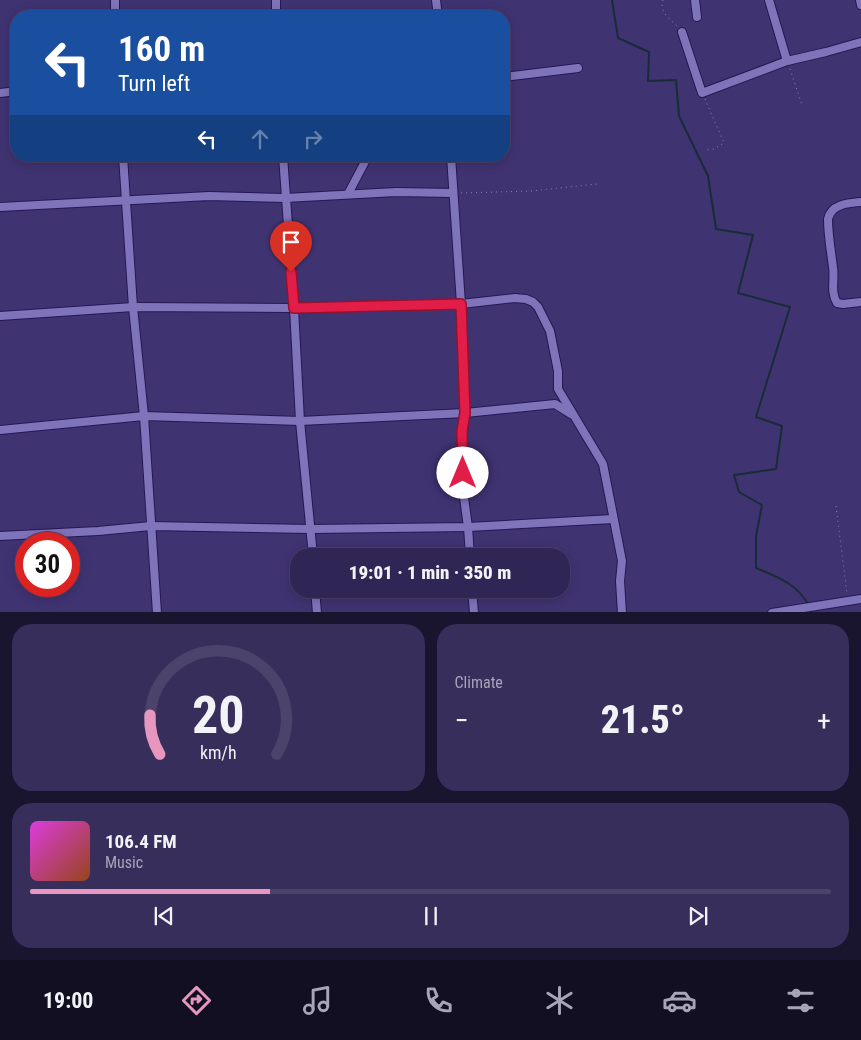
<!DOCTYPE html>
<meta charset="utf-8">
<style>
:root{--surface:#302656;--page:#382e5c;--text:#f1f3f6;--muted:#a8a5b9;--line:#4b436c;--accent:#e797bd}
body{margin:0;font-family:"Roboto Condensed",sans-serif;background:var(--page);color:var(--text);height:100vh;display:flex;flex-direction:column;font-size:19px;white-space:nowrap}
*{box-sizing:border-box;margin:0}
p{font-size:16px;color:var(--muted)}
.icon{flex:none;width:28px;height:28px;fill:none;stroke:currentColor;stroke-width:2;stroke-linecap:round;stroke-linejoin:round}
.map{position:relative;height:612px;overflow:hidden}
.panel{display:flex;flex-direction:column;gap:12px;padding:12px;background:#1a152f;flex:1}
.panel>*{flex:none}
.hud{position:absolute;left:10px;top:10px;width:500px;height:152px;border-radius:20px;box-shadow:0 2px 12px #0003,0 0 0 1px var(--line);background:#1a4fa0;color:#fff;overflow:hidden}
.speed{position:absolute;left:15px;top:532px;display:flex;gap:10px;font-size:25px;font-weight:700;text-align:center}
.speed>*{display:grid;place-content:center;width:65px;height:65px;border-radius:50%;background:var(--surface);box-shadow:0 2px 12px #0003,0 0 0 1px var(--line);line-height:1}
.speed .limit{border:8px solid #d22;background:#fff;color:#111}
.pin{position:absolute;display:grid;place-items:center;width:42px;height:42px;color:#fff;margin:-51px -21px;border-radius:50% 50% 50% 0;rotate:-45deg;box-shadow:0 0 5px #0007}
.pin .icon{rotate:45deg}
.me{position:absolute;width:55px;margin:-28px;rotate:0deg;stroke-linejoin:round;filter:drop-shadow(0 0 4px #0008)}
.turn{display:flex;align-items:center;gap:18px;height:105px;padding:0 25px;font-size:22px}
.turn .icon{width:65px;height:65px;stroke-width:2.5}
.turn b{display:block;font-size:35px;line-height:42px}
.lanes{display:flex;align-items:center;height:48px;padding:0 25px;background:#0003;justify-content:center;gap:25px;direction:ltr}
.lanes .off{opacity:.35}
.big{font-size:38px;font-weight:800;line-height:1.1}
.panel .widget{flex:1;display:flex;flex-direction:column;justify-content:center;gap:8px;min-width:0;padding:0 18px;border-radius:20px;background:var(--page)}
.panel .dial{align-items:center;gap:0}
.dial svg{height:130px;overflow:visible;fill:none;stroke:var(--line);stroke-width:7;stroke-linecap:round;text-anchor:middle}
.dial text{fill:var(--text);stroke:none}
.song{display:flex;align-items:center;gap:15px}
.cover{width:60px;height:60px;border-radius:8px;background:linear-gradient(135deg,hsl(300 70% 55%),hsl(20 70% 35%))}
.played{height:5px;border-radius:2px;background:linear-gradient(90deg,var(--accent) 30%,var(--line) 30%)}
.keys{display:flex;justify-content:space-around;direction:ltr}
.heat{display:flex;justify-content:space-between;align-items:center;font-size:28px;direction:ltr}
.panel .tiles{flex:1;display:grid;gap:12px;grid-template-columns:1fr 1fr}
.widget:last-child{grid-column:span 2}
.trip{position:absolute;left:290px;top:548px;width:280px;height:50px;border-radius:20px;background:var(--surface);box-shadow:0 2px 12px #0003,0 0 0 1px var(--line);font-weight:800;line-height:50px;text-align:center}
.dock{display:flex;height:80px;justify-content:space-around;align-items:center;background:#130f22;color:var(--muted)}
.dock .icon{width:35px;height:35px}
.dock .on{color:var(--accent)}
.dock b{font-size:22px;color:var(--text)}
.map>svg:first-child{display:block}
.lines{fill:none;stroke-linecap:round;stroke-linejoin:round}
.stream{stroke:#182c36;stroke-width:2}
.street-casing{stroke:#281754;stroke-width:10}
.path{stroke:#8c84ae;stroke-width:1;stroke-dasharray:1 4;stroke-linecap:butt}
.street{stroke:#7f74ba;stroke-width:8}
.route-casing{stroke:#92132f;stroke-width:12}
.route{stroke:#e11d48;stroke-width:9}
</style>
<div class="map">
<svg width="861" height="613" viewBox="0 0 861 613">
<rect width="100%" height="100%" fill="#403372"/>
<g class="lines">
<path class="stream" d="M612 0 618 38 649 52 648 81 676 80 679 116 708 176 716 229 753 235 738 293 790 307 756 417 782 426 776 469 734 475 739 492 762 505 756 536V568C777 577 798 584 809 606"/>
<g class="street-casing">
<g id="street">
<polyline points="115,0 115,16"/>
<polyline points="276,0 276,16"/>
<polyline points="436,0 438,16"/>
<polyline points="695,0 697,17"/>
<polyline points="860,0 861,5"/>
<polyline points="682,32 702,93 787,61 769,0"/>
<polyline points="787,61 826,52 861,42"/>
<polyline points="504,77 578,68"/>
<polyline points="0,93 16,91"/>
<polyline points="123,156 133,307 144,416 157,613"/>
<polyline points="283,156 294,308 300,421 313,556"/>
<polyline points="451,156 461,304 465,413 463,431 463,490 468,527 470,556"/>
<polyline points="348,194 368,156"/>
<path d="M861 202C848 203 831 204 828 219 828 235 831 251 833 267 835 280 830 291 837 303L843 304 861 302"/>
<polyline points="0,207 209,196 285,198 396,192 453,193"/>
<polyline points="0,316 133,307 294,308 461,304 515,298 526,299 533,302 538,307 550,331 558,371 558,389 603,464 622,561 620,581 622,613"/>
<polyline points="0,430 144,416 300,421 465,413 555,404 571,414"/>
<polyline points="0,536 98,531 151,526 311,529 468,527 613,519"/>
<polyline points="315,589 317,613"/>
<polyline points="472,589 474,613"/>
<polyline points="772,613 861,599"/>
</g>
</g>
<g class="path">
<path d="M663 0C659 12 669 18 677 26"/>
<polyline points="790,69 802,105"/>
<polyline points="705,99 724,143 714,149 705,150"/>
<polyline points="461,193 531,191 597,184"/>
<polyline points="836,506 847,594"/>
</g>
<use href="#street" class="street"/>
</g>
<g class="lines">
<g class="route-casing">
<polyline id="route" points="291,272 294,308 461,304 465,413 462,431 463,473"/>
</g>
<use href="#route" class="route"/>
</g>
</svg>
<div class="speed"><div class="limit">30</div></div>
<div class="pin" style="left:291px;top:272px;background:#d93025"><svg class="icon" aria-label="arrive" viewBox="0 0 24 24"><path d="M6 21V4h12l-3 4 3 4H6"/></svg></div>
<svg class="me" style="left:463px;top:473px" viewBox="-20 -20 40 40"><circle r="19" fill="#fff"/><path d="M0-13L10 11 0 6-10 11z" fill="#e11d48"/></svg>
<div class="trip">19:01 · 1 min · 350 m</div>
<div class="hud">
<div class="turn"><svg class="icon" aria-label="left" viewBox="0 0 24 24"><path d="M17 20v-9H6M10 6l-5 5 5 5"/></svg><div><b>160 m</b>Turn left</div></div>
<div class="lanes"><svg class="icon" aria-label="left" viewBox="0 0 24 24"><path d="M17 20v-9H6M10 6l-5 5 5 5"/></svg><svg class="icon off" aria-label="ahead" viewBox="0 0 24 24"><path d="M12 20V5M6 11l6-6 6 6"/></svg><svg class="icon off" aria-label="right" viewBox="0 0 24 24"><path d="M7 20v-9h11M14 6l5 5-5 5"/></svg></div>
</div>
</div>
<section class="panel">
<div class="tiles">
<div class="widget dial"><svg viewBox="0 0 100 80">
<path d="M14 69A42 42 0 1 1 86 69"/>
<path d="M14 69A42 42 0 0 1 8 45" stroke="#e797bd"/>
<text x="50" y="56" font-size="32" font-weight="700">20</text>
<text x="50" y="72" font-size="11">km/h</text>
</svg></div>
<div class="widget"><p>Climate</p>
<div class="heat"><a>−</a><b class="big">21.5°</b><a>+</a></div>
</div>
<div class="widget">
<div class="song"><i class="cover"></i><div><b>106.4 FM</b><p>Music</p></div></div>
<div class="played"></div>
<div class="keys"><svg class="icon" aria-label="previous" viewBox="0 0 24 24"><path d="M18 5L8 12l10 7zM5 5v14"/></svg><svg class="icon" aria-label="pause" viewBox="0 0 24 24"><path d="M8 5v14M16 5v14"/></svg><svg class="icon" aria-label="next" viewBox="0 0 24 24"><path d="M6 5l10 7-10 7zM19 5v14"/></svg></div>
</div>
</div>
</section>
<nav class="dock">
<b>19:00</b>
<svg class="icon on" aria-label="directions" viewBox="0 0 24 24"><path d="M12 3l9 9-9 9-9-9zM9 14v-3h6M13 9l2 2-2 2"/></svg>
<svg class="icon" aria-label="music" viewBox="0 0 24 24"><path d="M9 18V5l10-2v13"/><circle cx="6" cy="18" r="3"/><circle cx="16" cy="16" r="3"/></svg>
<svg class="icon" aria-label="phone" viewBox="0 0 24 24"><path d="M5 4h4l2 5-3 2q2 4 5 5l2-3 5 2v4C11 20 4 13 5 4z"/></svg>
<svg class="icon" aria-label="climate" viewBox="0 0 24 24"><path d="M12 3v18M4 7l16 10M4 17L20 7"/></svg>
<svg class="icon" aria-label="car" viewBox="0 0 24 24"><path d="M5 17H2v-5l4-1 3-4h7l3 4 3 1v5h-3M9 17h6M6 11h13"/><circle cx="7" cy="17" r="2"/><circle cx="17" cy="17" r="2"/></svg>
<svg class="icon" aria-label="filters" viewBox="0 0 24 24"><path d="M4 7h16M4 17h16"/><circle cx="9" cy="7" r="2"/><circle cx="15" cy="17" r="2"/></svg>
</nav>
